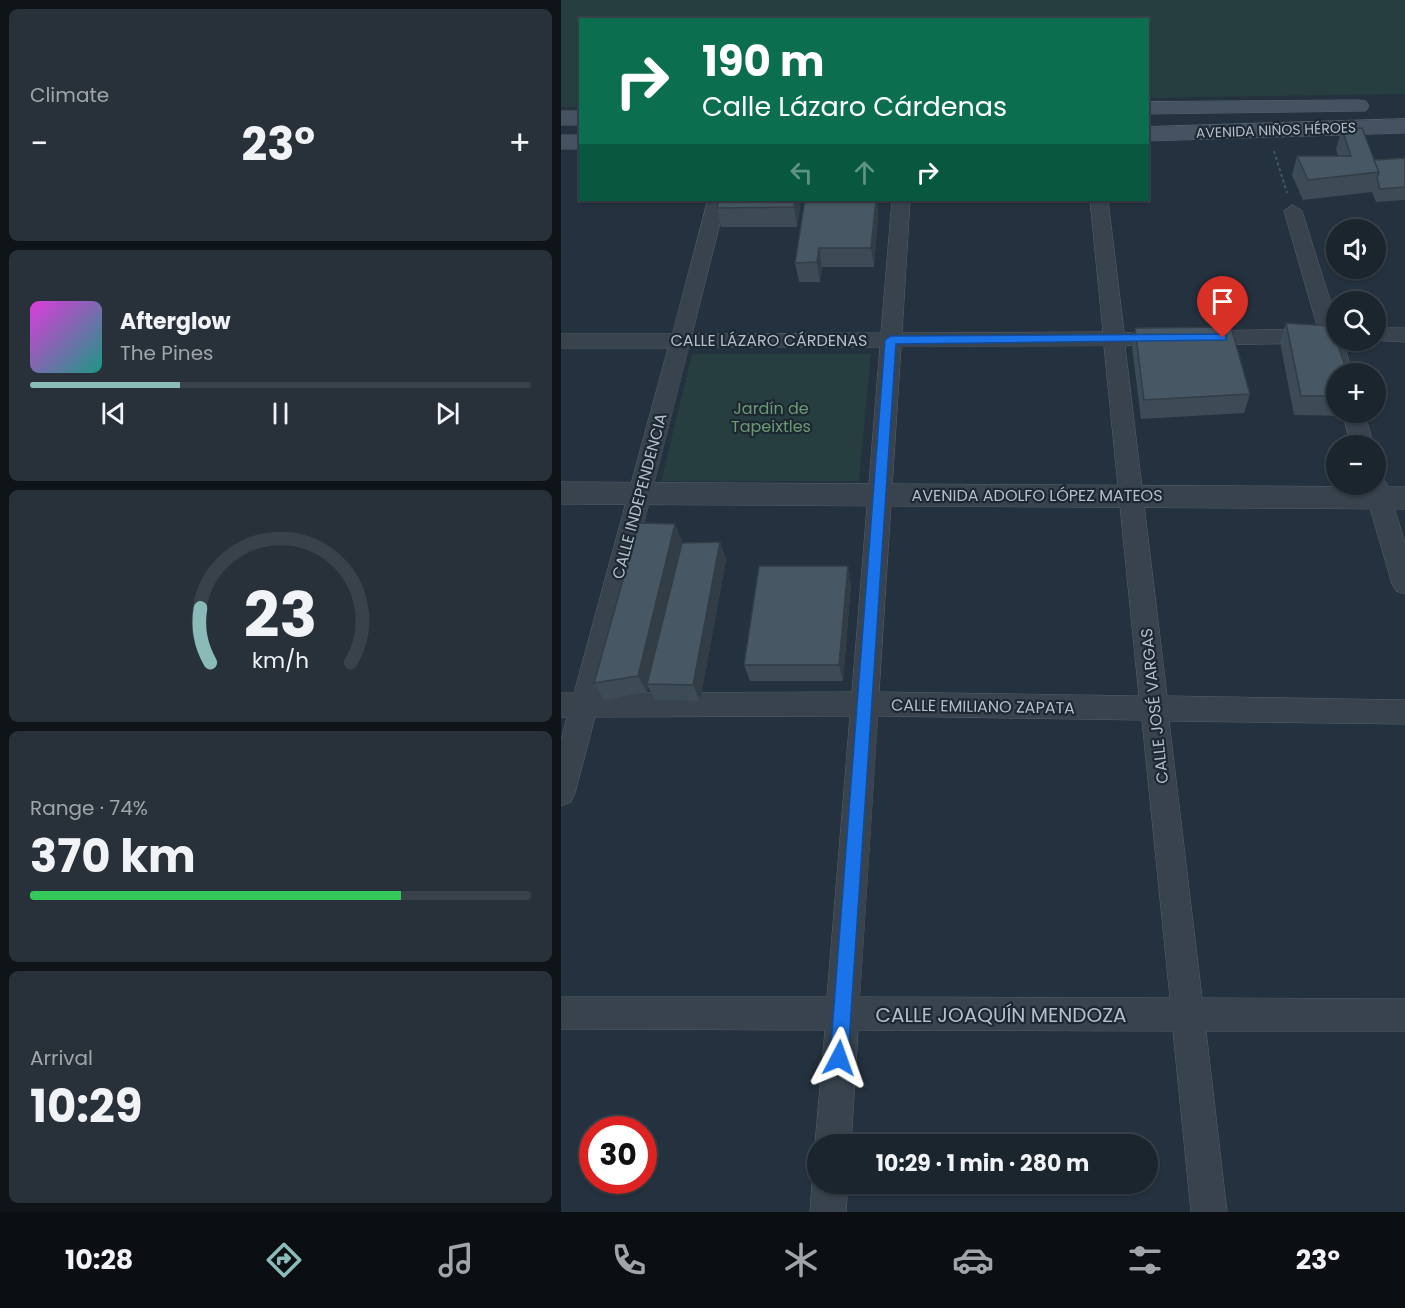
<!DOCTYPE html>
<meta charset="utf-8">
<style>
:root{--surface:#1b252e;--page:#28313a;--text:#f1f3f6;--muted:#a0a5aa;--line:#39424a;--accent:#8bbbb9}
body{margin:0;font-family:Poppins,sans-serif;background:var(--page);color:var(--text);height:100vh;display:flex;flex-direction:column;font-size:22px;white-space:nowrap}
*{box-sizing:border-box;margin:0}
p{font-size:20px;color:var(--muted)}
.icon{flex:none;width:33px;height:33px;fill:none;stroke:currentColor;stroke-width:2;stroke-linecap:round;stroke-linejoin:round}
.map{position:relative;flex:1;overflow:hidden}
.details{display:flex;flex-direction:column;gap:9px;padding:9px;background:#0f1419;width:561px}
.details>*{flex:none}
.guide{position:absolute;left:18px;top:18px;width:570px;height:183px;border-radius:0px;box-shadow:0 2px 4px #0004,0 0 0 2px var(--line);background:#0b6e4f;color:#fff;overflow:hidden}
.controls{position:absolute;left:765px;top:219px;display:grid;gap:12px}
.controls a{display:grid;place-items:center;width:60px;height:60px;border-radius:50%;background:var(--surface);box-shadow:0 2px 4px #0004,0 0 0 2px var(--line);font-size:30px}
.speed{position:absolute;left:18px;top:1116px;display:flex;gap:12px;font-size:30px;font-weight:700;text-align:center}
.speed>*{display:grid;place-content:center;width:78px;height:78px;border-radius:50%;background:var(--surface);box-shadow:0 2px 4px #0004,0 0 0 2px var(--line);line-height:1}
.speed .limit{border:9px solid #d22;background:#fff;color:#111}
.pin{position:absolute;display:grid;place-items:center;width:51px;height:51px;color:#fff;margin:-62px -26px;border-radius:50% 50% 50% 0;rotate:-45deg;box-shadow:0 0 6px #0007}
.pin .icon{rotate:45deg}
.me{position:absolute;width:66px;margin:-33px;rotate:4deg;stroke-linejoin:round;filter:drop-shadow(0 0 4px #0008)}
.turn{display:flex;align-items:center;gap:21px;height:126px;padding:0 24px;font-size:27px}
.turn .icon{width:78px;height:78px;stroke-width:2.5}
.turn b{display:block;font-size:42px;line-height:51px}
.lanes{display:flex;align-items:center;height:57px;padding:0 24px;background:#0003;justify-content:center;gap:30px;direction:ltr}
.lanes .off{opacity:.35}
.big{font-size:45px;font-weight:700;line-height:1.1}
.details .card{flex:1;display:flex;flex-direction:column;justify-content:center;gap:9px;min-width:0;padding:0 21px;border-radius:9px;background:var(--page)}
.details .dial{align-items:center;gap:0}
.dial svg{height:156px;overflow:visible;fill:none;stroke:var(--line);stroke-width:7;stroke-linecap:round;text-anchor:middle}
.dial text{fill:var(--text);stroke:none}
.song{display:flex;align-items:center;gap:18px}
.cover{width:72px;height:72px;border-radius:9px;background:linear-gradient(135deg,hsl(300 70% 55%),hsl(170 70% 35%))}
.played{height:6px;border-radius:3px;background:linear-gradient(90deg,var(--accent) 30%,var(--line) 30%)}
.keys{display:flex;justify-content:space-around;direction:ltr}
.heat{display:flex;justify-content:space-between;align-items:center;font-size:33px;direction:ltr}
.charge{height:9px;border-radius:4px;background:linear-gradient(90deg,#34c759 74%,var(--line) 0)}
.trip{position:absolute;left:246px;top:1134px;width:351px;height:60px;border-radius:30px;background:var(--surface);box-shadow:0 2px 4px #0004,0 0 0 2px var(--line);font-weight:700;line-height:60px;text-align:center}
.tab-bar{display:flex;height:96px;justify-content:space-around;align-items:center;background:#0b0f12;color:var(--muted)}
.tab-bar .icon{width:42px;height:42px}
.tab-bar .on{color:var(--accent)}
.tab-bar b{font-size:27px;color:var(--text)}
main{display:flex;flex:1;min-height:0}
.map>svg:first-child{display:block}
.green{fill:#263e3f}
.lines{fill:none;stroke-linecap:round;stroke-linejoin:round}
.minor-casing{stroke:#56616c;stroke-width:1}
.tertiary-casing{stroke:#56616c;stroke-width:1}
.secondary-casing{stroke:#56616c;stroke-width:1}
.path{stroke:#445b5c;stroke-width:2;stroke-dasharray:3 3;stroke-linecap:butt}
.minor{fill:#38434e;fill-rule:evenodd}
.tertiary{fill:#38434e;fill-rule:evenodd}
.secondary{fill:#455261;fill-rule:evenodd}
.wall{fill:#3d4b56}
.shaded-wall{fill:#323d46}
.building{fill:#475764;stroke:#323d46;stroke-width:1.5}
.route{fill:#1a73e8;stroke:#114b97;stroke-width:1.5}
.labels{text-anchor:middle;stroke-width:4.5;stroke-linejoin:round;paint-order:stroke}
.far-street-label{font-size:14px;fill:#b3bec9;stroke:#1d2833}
.street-label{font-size:16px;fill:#b3bec9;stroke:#1d2833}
.park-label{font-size:16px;fill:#6a9a71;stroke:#1d2833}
.near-street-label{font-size:20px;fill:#b3bec9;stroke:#1d2833}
</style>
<main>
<section class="details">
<div class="card"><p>Climate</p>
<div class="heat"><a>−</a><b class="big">23°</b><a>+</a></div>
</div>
<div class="card">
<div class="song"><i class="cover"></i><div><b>Afterglow</b><p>The Pines</p></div></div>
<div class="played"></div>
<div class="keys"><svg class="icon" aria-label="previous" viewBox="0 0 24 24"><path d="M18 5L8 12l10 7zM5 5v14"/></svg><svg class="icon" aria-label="pause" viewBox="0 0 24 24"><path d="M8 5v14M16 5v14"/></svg><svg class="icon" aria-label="next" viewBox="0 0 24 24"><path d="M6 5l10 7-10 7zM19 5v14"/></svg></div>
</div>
<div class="card dial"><svg viewBox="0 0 100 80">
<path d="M14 69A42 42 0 1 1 86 69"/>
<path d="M14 69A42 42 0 0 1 9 41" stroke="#8bbbb9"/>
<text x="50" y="56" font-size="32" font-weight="700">23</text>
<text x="50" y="72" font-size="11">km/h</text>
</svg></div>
<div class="card"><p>Range · 74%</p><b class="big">370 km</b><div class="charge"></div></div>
<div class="card"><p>Arrival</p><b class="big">10:29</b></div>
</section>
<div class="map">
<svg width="844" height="1212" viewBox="0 0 844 1212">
<rect width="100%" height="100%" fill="#24313e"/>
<g class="green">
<polygon points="0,0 844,0 844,94 587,98 586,20 20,20 19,107 0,107"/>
<polygon points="131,354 310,354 298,481 100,481"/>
</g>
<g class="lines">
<g class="minor-casing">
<g id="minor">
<path d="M147 200H165L131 334 320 333 331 200H349L341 333 542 332 529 200H547L563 332 577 334 580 339 577 344 564 346 606 696 844 700V724L608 721 641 998 844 999V1031H645L666 1212H630L612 1031 297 1030 290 1144H256V1149L254 1144 264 1030 0 1029V997H266L289 716 34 717 14 793 10 802 0 806V740L6 717H0V693H13L107 348H0V334H111ZM543 346 578 696 318 692 340 347ZM128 347H319L291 692 40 693ZM317 716 581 720 609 998 299 997Z"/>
<polygon points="732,205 741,211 776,322 776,340 784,340 782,341 792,374 776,374 776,380 770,374 761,343 639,345 632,343 629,338 632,333 639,331 757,329 723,211"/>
<polygon points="814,328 844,328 844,342 809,340 814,340"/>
<polygon points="781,412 803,412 813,446 791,446"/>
<polygon points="814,475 822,478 826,484 844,543 844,594 835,591 831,584 802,484 814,484"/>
<polygon points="256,1171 256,1184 287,1184 285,1212 249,1212 251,1184"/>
</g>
</g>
<g class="tertiary-casing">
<polygon id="tertiary" points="0,482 844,487 844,509 0,504"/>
</g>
<g class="secondary-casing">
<g id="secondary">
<polygon points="797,100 805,101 808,106 805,111 586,114 586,102"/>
<rect x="0" y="111" width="20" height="14"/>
<polygon points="844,119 844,133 586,141 586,127"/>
<rect x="0" y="135" width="20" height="14"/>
</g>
</g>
<polyline class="path" points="713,151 726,193"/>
<use href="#minor" class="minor"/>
<use href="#tertiary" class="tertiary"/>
<use href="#secondary" class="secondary"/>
</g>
<g class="wall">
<polygon points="781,129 813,160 844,158 844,200 815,202 811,192 742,200 731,175 736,156 777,156 775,149"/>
<polygon points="158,200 240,200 236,227 160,227 156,208"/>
<polygon points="244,200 316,200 317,215 313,267 261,267 259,282 238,282 234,263"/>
<polygon points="725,323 776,374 776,412 788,412 787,416 733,415 719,342"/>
<polygon points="574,328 689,394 683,413 580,419 571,347"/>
<polygon points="114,524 121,542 114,571 159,542 165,560 139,701 94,700 87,687 86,692 43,700 33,683"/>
<polygon points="290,584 282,681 189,681 183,665"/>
</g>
<g class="shaded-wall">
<polygon points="234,200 240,200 236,227 233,207"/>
<polygon points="315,200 316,200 317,215 313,267 310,248"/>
<polygon points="258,248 261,267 259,282 256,262"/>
<polygon points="114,524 121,542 88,684 86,684 87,687 86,692 77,676"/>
<polygon points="159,542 165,560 139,701 132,685"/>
<polygon points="287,566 290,584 282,681 278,665"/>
</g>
<g class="building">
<polygon points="801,128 818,172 747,180 736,156 790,156 781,129"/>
<polygon points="844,158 844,187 819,189 816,178 818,172 813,160"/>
<polygon points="158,200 234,200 233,207 156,208"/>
<polygon points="244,200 315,200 310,248 258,248 256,262 234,263"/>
<polygon points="725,323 770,326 787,374 776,374 776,396 740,396"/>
<polygon points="670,327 689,394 583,400 574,328"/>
<polygon points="78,523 114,524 77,676 33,683"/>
<polygon points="159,542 132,685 86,684 121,543"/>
<polygon points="198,566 287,566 278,665 183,665"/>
</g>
<polygon class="route" points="662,334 665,335 665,340 335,344 287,1058 284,1064 278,1067 271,1064 269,1058 324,340 330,336"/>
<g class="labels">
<g class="far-street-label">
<text transform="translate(715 130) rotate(-2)" y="5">AVENIDA NIÑOS HÉROES</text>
</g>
<g class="street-label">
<text x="208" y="346">CALLE LÁZARO CÁRDENAS</text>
<text x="476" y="501">AVENIDA ADOLFO LÓPEZ MATEOS</text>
<text transform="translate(78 496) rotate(-75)" y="6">CALLE INDEPENDENCIA</text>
<text transform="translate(422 706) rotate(1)" y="6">CALLE EMILIANO ZAPATA</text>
<text transform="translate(593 706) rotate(-96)" y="6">CALLE JOSÉ VARGAS</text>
</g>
<g class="park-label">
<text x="210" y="414">Jardín de<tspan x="210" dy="18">Tapeixtles</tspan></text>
</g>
<g class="near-street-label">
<text x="440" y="1022">CALLE JOAQUÍN MENDOZA</text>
</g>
</g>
</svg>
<div class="controls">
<a><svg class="icon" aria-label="sound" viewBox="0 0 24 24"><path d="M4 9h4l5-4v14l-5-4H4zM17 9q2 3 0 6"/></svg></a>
<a><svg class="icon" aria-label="search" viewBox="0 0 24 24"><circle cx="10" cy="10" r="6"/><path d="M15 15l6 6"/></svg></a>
<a>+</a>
<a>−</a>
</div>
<div class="speed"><div class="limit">30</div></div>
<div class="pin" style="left:662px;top:338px;background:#d93025"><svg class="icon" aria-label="arrive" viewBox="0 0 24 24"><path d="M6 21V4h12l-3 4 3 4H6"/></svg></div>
<svg class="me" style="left:278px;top:1058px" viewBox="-20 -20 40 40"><path d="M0-17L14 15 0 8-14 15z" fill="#1a73e8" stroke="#fff" stroke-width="4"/></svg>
<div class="trip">10:29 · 1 min · 280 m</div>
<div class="guide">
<div class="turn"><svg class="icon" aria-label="right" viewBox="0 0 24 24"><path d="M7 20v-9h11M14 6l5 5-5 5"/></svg><div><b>190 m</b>Calle Lázaro Cárdenas</div></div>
<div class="lanes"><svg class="icon off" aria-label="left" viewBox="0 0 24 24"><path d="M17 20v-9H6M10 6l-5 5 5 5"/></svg><svg class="icon off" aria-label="ahead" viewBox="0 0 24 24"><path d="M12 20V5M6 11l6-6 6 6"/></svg><svg class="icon" aria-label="right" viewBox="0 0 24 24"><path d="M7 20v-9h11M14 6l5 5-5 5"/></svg></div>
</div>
</div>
</main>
<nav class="tab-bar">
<b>10:28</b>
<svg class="icon on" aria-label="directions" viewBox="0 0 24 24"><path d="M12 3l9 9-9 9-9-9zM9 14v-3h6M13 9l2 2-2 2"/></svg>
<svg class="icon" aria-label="music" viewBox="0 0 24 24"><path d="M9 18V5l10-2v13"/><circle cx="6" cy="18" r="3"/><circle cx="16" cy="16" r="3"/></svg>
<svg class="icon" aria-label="phone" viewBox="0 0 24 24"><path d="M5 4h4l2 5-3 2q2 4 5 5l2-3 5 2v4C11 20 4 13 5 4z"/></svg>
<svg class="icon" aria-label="climate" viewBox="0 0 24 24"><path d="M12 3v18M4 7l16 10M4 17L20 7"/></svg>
<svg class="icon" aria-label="car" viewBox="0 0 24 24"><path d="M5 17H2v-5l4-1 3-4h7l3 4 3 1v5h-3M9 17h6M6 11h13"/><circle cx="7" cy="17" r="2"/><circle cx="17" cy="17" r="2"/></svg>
<svg class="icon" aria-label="filters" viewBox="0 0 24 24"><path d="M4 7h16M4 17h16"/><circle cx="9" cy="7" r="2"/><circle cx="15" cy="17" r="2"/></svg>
<b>23°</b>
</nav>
